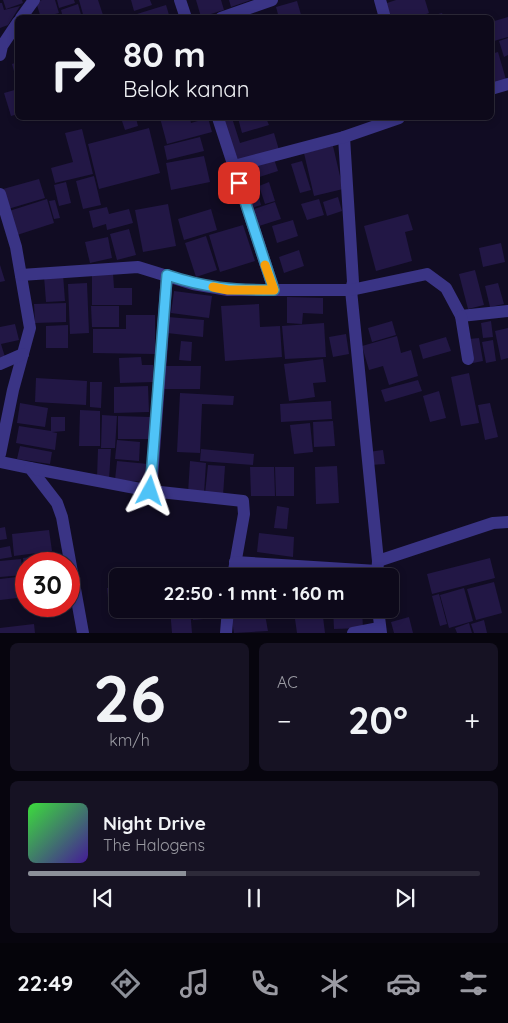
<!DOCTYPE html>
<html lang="id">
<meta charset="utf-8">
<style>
:root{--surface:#0d091a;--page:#161223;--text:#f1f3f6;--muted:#9a9aa2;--line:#2d2a39;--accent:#8c9099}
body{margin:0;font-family:Quicksand,sans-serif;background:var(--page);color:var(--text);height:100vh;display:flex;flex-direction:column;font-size:19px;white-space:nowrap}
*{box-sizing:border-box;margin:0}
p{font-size:16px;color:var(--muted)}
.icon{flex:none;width:28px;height:28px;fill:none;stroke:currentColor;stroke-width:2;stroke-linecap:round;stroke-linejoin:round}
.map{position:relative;height:633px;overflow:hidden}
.details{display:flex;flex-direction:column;gap:10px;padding:10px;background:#07050e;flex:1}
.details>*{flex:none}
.guide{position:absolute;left:15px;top:15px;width:479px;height:105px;border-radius:8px;box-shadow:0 2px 8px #0003,0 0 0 1px var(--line);background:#0d091a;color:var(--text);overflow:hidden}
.speed{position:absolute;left:15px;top:552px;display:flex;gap:10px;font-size:25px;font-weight:700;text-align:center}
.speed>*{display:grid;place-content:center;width:65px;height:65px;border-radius:50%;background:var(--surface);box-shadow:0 2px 8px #0003,0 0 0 1px var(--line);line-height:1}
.speed .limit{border:8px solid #d22;background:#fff;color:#111}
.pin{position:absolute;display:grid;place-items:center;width:42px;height:42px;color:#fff;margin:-21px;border-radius:10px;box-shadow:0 2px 8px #0006}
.me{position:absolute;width:55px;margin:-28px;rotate:5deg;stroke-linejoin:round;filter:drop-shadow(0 0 4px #0008)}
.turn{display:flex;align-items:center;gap:18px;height:105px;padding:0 25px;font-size:22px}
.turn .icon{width:65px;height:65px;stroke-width:2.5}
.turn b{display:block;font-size:35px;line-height:42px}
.big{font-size:38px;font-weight:800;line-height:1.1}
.details .widget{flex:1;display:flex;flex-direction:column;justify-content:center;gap:8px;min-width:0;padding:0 18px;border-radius:8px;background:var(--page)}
.details .dial{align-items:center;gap:0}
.dial b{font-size:65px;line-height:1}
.song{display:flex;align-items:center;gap:15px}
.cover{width:60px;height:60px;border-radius:8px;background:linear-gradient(135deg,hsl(120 70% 55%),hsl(260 70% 35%))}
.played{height:5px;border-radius:2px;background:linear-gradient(90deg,var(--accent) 35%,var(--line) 35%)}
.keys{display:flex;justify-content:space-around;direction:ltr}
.heat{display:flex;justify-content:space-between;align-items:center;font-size:28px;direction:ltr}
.details .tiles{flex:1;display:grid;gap:10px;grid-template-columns:1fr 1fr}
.widget:last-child{grid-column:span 2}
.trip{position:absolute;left:109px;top:568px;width:290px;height:50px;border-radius:8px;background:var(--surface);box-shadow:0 2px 8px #0003,0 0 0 1px var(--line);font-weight:800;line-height:50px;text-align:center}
.dock{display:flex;height:80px;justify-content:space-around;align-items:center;background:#05040a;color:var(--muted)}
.dock .icon{width:35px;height:35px}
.dock .on{color:var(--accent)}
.dock b{font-size:22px;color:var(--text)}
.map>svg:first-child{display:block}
.building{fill:#221745}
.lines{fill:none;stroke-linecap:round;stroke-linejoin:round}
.minor{stroke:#3a3485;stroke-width:12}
.route-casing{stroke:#337fa1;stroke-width:12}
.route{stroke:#4fc3f7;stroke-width:9}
.slow{stroke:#f59e0b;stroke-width:9}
</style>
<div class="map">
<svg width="508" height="633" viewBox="0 0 508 633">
<rect width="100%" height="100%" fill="#110c23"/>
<g class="building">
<polygon points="3,0 22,0 23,3 6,9"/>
<polygon points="42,0 55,0 59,13 41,18 36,2"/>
<polygon points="57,0 74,0 75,3 59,8"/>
<polygon points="79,0 98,0 104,18 84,18"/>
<polygon points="131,0 150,0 152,5 134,11"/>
<polygon points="196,0 221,0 224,10 201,17"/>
<polygon points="229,0 251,0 231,7"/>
<polygon points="396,0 425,0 429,13 416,18 388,18 384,4"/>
<polygon points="297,1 302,18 279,18 276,7"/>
<polygon points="0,3 2,3 4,10 20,6 8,25 0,28"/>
<polygon points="78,4 82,18 63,18 61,10"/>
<polygon points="166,5 170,18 138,18 137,14"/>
<polygon points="442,13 444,18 427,18 427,17"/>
<polygon points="59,14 60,18 48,18 48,17"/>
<polygon points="508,17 508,37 494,41 491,22"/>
<polygon points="508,38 508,55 504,57 499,41"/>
<polygon points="498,52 507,83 491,88 491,54"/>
<polygon points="18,62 18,82 17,82 12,64"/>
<polygon points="18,89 18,114 11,116 4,93"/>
<polygon points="121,118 136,118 138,126 125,130"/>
<polygon points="160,118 190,118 191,123 208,118 212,132 167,144"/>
<polygon points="222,118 232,118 240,143 274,133 279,150 234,162"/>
<polygon points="238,118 266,118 269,125 242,133"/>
<polygon points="149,128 160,173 99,189 88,144"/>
<polygon points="82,129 93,174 55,183 51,168 73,162 65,133"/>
<polygon points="200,137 204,151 167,160 164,146"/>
<polygon points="333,146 343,189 314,196 304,153"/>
<polygon points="204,156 210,182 171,190 166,163"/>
<polygon points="274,159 278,171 241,183 238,171"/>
<polygon points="302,161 311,190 300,193 291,164"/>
<polygon points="94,176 101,205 83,209 76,181"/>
<polygon points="39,179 45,198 8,209 3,189"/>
<polygon points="66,182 71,203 59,206 54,185"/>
<polygon points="269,182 275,201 265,204 259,186"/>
<polygon points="256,187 261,205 249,209 244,191"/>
<polygon points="338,197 342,211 327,216 323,202"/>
<polygon points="47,199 54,223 14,236 6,212"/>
<polygon points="319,199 324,215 307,220 301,204"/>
<polygon points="55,200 60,218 54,219 49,201"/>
<polygon points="275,202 281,219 259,226 254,209"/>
<polygon points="168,204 176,246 143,252 135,210"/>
<polygon points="107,207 109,214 129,209 133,223 107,230 106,224 93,228 89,211"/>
<polygon points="211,209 217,230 184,240 178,219"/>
<polygon points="408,214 413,230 405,232 412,261 376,271 364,226"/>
<polygon points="293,220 298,236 277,243 272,226"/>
<polygon points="243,225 255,261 220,272 209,235"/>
<polygon points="129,229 136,255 117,260 110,234"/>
<polygon points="206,236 217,270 196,277 185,243"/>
<polygon points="108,237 112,258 90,263 85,242"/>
<polygon points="501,243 505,262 483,267 479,248"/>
<polygon points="299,250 304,266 284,273 279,257"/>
<polygon points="0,265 5,281 0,282"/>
<polygon points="475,270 484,305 468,309 459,274"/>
<polygon points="113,273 114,288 132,288 132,305 92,305 92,274"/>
<polygon points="63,274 65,301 46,302 44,276"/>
<polygon points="87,283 89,333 70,334 68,284"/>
<polygon points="498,283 504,304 490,307 485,286"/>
<polygon points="174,291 212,296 209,318 171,313"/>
<polygon points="287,297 323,298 323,314 303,313 302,324 287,323"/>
<polygon points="66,303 66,322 35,323 34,304"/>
<polygon points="259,304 260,327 280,326 282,357 225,361 221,306"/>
<polygon points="91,306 119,306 119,327 92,327"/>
<polygon points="126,315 155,315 155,354 93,353 93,329 126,329"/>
<polygon points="168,317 204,320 203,337 167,333"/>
<polygon points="392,321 396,335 372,342 368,328"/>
<polygon points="491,321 493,337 483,338 481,323"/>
<polygon points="324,323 326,357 285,359 282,326"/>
<polygon points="15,324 19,340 1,344 5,357 0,358 0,327"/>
<polygon points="68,325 68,348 46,348 46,326"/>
<polygon points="508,328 508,358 501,360 495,331"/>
<polygon points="346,334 349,354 333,357 329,337"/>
<polygon points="397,336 401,353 411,350 418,376 389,385 383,366 369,370 362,346"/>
<polygon points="446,337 451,351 423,359 419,345"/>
<polygon points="479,338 483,361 473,363 469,339"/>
<polygon points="493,340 496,361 486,363 482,342"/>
<polygon points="181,341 192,342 191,361 179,360"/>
<polygon points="141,357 142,365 153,365 154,382 120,383 119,358"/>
<polygon points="323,359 326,382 313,383 315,397 289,401 284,364"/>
<polygon points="165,366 201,366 200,389 164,389"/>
<polygon points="469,373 479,423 461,426 451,377"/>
<polygon points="36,378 87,381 86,405 35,402"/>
<polygon points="418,380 422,391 385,402 381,390"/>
<polygon points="90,382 102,382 101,408 90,407"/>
<polygon points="148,386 149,412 114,413 114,387"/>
<polygon points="439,391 446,418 430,422 423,396"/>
<polygon points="180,393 234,396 233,405 202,404 200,453 177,452"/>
<polygon points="331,401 332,419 281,422 280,404"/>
<polygon points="20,403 48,408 45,427 17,423"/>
<polygon points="490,403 498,437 485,440 478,405"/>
<polygon points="80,410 100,411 100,446 79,446"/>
<polygon points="102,415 117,416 115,448 101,448"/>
<polygon points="118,416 150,417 150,439 118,439"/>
<polygon points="51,417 65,417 65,431 52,432 57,433 55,450 16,443 19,426 51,431"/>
<polygon points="333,421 335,446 314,447 313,422"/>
<polygon points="310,423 313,452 294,454 290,425"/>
<polygon points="117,440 140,442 139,461 115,459"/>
<polygon points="20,446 52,452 50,464 17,459"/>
<polygon points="98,449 111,449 109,479 97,478"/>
<polygon points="201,449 254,454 253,465 200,461"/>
<polygon points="383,450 385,464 370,465 368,452"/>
<polygon points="117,461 148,464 147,482 115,480"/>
<polygon points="190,461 206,463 204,494 188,493"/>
<polygon points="208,465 225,466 223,496 205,494"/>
<polygon points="337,466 339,503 316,504 315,467"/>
<polygon points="250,467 274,467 275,496 251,496"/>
<polygon points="275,467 294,467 294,496 276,496"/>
<polygon points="277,506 289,508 287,529 274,528"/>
<polygon points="5,527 7,539 0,540 0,528"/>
<polygon points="49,530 52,551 14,556 12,534"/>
<polygon points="259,533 294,537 293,557 257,552"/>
<polygon points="10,546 12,557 0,559 0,548"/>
<polygon points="57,554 58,564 26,564 25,573 23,558"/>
<polygon points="490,558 495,578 432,594 427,574"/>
<polygon points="21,559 23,575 0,577 0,561"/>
<polygon points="26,576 26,597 0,600 0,579"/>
<polygon points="494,582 502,613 476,620 467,589"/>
<polygon points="118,587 118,608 109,608 107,588"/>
<polygon points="464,588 473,621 449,628 440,595"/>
<polygon points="439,594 447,624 440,626 432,596"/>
<polygon points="170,609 190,609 192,633 172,633"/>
<polygon points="192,609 213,609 214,618 193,620"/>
<polygon points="230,609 264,609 268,631 234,633"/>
<polygon points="322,609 325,633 297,633 294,612"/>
<polygon points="333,609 362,609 363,628 334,629"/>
<polygon points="409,617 413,633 394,633 391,622"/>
<polygon points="484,620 487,633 474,633 471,624"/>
<polygon points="469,623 472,633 457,633 455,628"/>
<polygon points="34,624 35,633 0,633 0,628"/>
</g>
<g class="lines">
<g class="minor">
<polyline points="180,0 186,18"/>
<polyline points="380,0 385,18"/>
<polyline points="21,18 34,0"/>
<polyline points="221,18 272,0"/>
<polyline points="0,55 2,46 18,22"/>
<polyline points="491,89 508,84"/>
<polyline points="218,118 274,290"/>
<polyline points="344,137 353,282 351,290 378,561 377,576"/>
<polyline points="234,166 344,137 399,118"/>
<polyline points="0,194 16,247 30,328 13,390 0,454"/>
<polyline points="21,275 138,267 193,284 228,290 351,290 427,274 446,288 461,316 508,311"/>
<polyline points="461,316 468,359"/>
<polyline points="0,364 23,354"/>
<polyline points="0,462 30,468 57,503 62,517 83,633"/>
<polyline points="30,468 151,491 243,501 244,514 233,576"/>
<polyline points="151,491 167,275"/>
<polyline points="378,561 493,523 508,522"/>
<polyline points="235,562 377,571"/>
<polyline points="378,609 381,633"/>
<polyline points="226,633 228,609"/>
<polyline points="353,633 379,628"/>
</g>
</g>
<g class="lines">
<g class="route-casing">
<path id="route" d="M150 491 167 275C206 288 233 290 274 290L239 183"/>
</g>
<use href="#route" class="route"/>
<polyline class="slow" points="213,287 228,290 274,290 265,265"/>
</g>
</svg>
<div class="speed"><div class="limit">30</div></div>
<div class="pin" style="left:239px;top:183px;background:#d93025"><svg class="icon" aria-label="arrive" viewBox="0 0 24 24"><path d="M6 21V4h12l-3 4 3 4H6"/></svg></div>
<svg class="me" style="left:150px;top:491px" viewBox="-20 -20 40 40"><path d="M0-17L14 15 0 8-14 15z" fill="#4fc3f7" stroke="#fff" stroke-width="4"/></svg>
<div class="trip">22:50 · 1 mnt · 160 m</div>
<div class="guide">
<div class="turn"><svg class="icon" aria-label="right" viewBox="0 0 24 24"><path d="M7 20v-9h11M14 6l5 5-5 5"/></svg><div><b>80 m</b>Belok kanan</div></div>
</div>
</div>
<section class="details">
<div class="tiles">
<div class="widget dial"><b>26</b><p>km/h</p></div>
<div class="widget"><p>AC</p>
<div class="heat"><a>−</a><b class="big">20°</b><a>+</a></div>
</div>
<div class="widget">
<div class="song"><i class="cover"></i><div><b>Night Drive</b><p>The Halogens</p></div></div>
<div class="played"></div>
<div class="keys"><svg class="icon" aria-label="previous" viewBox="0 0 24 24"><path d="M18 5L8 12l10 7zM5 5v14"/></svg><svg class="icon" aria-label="pause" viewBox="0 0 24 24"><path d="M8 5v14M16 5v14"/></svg><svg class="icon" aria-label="next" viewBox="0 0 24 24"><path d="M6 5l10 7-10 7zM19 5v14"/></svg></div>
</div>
</div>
</section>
<nav class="dock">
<b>22:49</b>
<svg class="icon on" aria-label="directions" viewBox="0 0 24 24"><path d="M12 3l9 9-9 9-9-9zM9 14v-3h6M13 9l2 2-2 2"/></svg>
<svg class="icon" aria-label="music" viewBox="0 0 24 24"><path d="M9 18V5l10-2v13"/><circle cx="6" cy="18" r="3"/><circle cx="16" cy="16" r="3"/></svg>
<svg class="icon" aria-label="phone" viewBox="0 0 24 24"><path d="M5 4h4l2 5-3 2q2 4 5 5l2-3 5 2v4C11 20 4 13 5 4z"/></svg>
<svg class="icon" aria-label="climate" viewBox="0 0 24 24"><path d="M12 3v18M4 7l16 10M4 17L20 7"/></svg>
<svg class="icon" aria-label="car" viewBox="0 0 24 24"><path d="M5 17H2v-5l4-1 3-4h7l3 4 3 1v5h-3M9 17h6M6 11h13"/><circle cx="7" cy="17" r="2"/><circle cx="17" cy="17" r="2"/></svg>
<svg class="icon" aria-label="filters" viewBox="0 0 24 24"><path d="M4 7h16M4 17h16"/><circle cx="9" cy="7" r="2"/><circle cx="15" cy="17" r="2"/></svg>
</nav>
